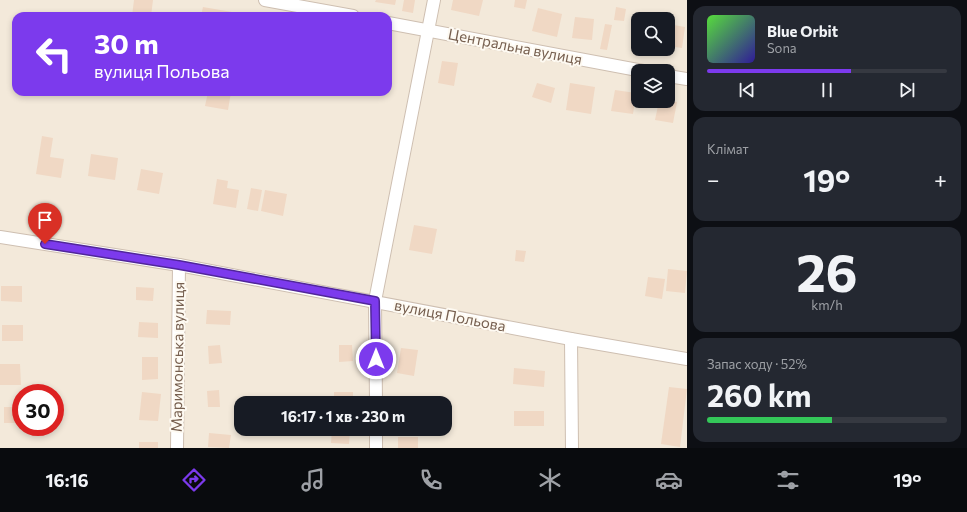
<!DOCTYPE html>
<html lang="uk">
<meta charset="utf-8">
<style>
:root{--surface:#171b24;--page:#242831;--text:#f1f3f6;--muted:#9ea1a6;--line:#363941;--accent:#7c3aed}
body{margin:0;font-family:Commissioner,sans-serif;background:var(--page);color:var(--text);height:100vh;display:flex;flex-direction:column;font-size:15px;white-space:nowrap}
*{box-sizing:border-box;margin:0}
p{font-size:13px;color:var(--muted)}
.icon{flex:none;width:22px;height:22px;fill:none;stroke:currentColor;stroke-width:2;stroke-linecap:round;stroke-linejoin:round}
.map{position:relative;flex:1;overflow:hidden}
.sheet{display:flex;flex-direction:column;gap:6px;padding:6px;background:#0d0f14;width:280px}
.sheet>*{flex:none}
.top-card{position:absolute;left:12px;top:12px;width:380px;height:84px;border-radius:12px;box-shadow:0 2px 6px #0003;background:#7c3aed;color:#fff;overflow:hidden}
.buttons{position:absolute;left:631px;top:12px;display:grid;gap:8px}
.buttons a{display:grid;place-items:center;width:44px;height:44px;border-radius:8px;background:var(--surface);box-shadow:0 2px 6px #0003;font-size:20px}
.speed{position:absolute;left:12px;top:384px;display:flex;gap:8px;font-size:20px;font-weight:700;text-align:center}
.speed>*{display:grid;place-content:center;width:52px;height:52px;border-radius:50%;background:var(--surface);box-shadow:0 2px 6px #0003;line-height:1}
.speed .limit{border:6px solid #d22;background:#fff;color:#111}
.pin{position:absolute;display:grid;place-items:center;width:34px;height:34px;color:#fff;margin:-41px -17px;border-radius:50% 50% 50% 0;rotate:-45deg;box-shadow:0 0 4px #0007}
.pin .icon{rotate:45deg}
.me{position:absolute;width:44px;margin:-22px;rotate:0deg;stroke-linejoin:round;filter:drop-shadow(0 0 3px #0008)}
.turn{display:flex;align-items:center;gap:14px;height:84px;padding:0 16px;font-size:18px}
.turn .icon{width:52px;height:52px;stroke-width:2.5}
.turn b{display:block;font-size:28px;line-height:34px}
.big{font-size:30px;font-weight:700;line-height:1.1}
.sheet .card{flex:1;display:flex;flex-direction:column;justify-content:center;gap:6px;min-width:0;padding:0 14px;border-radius:12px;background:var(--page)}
.sheet .dial{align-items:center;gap:0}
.dial b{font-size:52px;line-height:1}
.song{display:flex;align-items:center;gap:12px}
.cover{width:48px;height:48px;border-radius:6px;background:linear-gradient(135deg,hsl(110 70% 55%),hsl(250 70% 35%))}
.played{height:4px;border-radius:2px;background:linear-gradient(90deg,var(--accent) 60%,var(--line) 60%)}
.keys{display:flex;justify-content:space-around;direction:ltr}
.heat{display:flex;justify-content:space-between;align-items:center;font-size:22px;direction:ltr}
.charge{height:6px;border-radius:3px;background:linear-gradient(90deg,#34c759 52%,var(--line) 0)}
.trip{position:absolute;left:234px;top:396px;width:218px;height:40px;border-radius:12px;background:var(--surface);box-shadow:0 2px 6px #0003;font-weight:700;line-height:40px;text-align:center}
.tab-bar{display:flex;height:64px;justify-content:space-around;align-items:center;background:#090b0e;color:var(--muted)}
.tab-bar .icon{width:28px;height:28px}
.tab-bar .current{color:var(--accent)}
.tab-bar b{font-size:18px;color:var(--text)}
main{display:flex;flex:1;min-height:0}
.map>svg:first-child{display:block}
.residential{fill:#f3e9da;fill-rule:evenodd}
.building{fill:#f0d8c4}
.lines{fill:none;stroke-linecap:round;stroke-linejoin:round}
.street-casing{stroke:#cebfb1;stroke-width:14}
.street{stroke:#fff;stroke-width:12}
.route-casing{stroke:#51269a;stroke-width:10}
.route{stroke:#7c3aed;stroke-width:7}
.labels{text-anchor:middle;stroke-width:4;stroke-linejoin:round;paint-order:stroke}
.street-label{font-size:15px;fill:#765f4f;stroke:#fefaf2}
</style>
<main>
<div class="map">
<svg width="687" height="448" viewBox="0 0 687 448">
<rect width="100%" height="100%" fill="#fcf6eb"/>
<path class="residential" d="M0 0H687V448H0ZM16 16H388V92H16ZM638 19H668V49H638ZM638 71H668V101H638ZM21 393H55V427H21ZM241 403H445V429H241Z"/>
<g class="building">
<polygon points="134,0 153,0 151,16 132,16"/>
<polygon points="376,0 396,0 395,5 375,2"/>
<polygon points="404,0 415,0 413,13 402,11"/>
<polygon points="453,0 483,0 479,16 451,10"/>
<polygon points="515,0 527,0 525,9 514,7"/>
<polygon points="203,7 232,12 232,16 201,16"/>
<polygon points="616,7 626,9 624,21 614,20"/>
<polygon points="538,8 562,14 557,37 532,31"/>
<polygon points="575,17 594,19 592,40 572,38"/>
<polygon points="605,24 612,25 607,50 600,49"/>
<polygon points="668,24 685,27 682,48 668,46"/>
<polygon points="442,61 458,63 454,86 438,83"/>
<polygon points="537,83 555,88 551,103 532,97"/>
<polygon points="570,83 595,87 591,114 566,110"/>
<polygon points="615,90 636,93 633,114 611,111"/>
<polygon points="208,92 231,92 228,110 205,106"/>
<polygon points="668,100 677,102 673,123 655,120 659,101"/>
<polygon points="42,136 53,138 50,157 64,159 61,178 36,174"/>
<polygon points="91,154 118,158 115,180 88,176"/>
<polygon points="141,169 163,173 159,194 137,190"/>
<polygon points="217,179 228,181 227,188 239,190 236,208 213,204"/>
<polygon points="251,188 262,190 258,211 247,209"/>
<polygon points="265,190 287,194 283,216 261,211"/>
<polygon points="414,225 437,229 432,254 409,250"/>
<polygon points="516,250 526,251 524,262 515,261"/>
<polygon points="668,269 687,271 685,293 666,291"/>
<polygon points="648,277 665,279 662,299 645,296"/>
<polygon points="1,286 22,286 22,302 1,301"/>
<polygon points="136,287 154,288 153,301 136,300"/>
<polygon points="207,310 231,311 230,325 206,324"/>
<polygon points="139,322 158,323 158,338 138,337"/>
<rect x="2" y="325" width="21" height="16"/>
<polygon points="220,345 222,363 209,364 208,346"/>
<polygon points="339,345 352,345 353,361 339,362"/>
<polygon points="401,348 418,350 414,376 397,373"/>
<polygon points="142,357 158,357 158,379 142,380"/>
<polygon points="0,364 20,364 21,385 0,385"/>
<polygon points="514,368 545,371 544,387 513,384"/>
<polygon points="669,387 687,389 680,447 661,444"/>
<polygon points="219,390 220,407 208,407 207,391"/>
<polygon points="142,392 161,394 158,421 139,420"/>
<rect x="334" y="392" width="19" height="11"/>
<polygon points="399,396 418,397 418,403 398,403"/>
<rect x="4" y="407" width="17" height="16"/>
<rect x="514" y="411" width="30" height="15"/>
<polygon points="332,430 350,431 349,444 331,443"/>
<polygon points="209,433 231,435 229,448 208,447"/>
<rect x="398" y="437" width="20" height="11"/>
<rect x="139" y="442" width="19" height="6"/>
</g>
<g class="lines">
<g class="street-casing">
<g id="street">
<polyline points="265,0 353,16"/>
<polyline points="388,23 643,71"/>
<polyline points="668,76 687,79"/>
<polyline points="0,237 179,265 571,339 687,359"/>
<polyline points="571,339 572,448"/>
<polyline points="376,403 375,301 434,0"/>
<polyline points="376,429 376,448"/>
<polyline points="177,448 179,265"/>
</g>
</g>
<use href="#street" class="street"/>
</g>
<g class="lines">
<g class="route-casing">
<polyline id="route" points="45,244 179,265 375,301 376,359"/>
</g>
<use href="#route" class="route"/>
</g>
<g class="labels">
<g class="street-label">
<text transform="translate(515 47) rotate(11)" y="5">Центральна вулиця</text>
<text transform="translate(450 316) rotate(11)" y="5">вулиця Польова</text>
<text transform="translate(178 357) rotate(-89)" y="5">Маримонська вулиця</text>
</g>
</g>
</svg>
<div class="buttons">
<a><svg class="icon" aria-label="search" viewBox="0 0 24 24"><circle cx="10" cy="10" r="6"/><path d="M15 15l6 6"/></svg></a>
<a><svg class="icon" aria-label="layers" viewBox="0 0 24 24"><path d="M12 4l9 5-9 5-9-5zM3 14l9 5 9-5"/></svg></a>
</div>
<div class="speed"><div class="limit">30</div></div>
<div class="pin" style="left:45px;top:244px;background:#d93025"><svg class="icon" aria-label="arrive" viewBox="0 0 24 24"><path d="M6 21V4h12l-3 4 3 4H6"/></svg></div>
<svg class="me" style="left:376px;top:359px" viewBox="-20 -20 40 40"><circle r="17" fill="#7c3aed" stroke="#fff" stroke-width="3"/><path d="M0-11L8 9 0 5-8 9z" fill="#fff"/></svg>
<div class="trip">16:17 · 1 хв · 230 m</div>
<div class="top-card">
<div class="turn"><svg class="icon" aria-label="left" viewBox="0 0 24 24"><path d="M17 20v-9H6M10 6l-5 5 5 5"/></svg><div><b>30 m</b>вулиця Польова</div></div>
</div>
</div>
<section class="sheet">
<div class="card">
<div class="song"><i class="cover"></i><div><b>Blue Orbit</b><p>Sona</p></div></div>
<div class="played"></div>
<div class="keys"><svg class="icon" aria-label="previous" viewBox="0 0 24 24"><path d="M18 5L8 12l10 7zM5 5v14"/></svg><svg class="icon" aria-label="pause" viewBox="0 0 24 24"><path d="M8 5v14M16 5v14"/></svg><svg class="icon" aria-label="next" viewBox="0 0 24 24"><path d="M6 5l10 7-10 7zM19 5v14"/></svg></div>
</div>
<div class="card"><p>Клімат</p>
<div class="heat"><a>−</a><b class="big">19°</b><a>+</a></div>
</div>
<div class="card dial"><b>26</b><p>km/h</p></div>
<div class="card"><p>Запас ходу · 52%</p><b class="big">260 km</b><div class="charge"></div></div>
</section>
</main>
<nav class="tab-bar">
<b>16:16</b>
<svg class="icon current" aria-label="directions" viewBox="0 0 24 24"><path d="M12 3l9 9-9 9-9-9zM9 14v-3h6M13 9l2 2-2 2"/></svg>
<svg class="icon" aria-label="music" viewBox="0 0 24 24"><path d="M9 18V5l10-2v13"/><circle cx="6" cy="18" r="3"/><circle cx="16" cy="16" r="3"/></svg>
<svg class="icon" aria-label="phone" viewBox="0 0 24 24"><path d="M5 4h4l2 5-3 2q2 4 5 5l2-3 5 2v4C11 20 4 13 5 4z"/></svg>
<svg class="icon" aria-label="climate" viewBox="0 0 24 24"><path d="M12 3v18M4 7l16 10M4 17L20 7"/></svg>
<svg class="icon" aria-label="car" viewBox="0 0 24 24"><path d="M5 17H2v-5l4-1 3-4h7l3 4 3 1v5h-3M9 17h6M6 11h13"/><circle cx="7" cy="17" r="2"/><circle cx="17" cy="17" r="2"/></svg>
<svg class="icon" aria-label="filters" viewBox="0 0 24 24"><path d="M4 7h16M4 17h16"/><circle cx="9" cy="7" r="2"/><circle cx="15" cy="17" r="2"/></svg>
<b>19°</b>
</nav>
